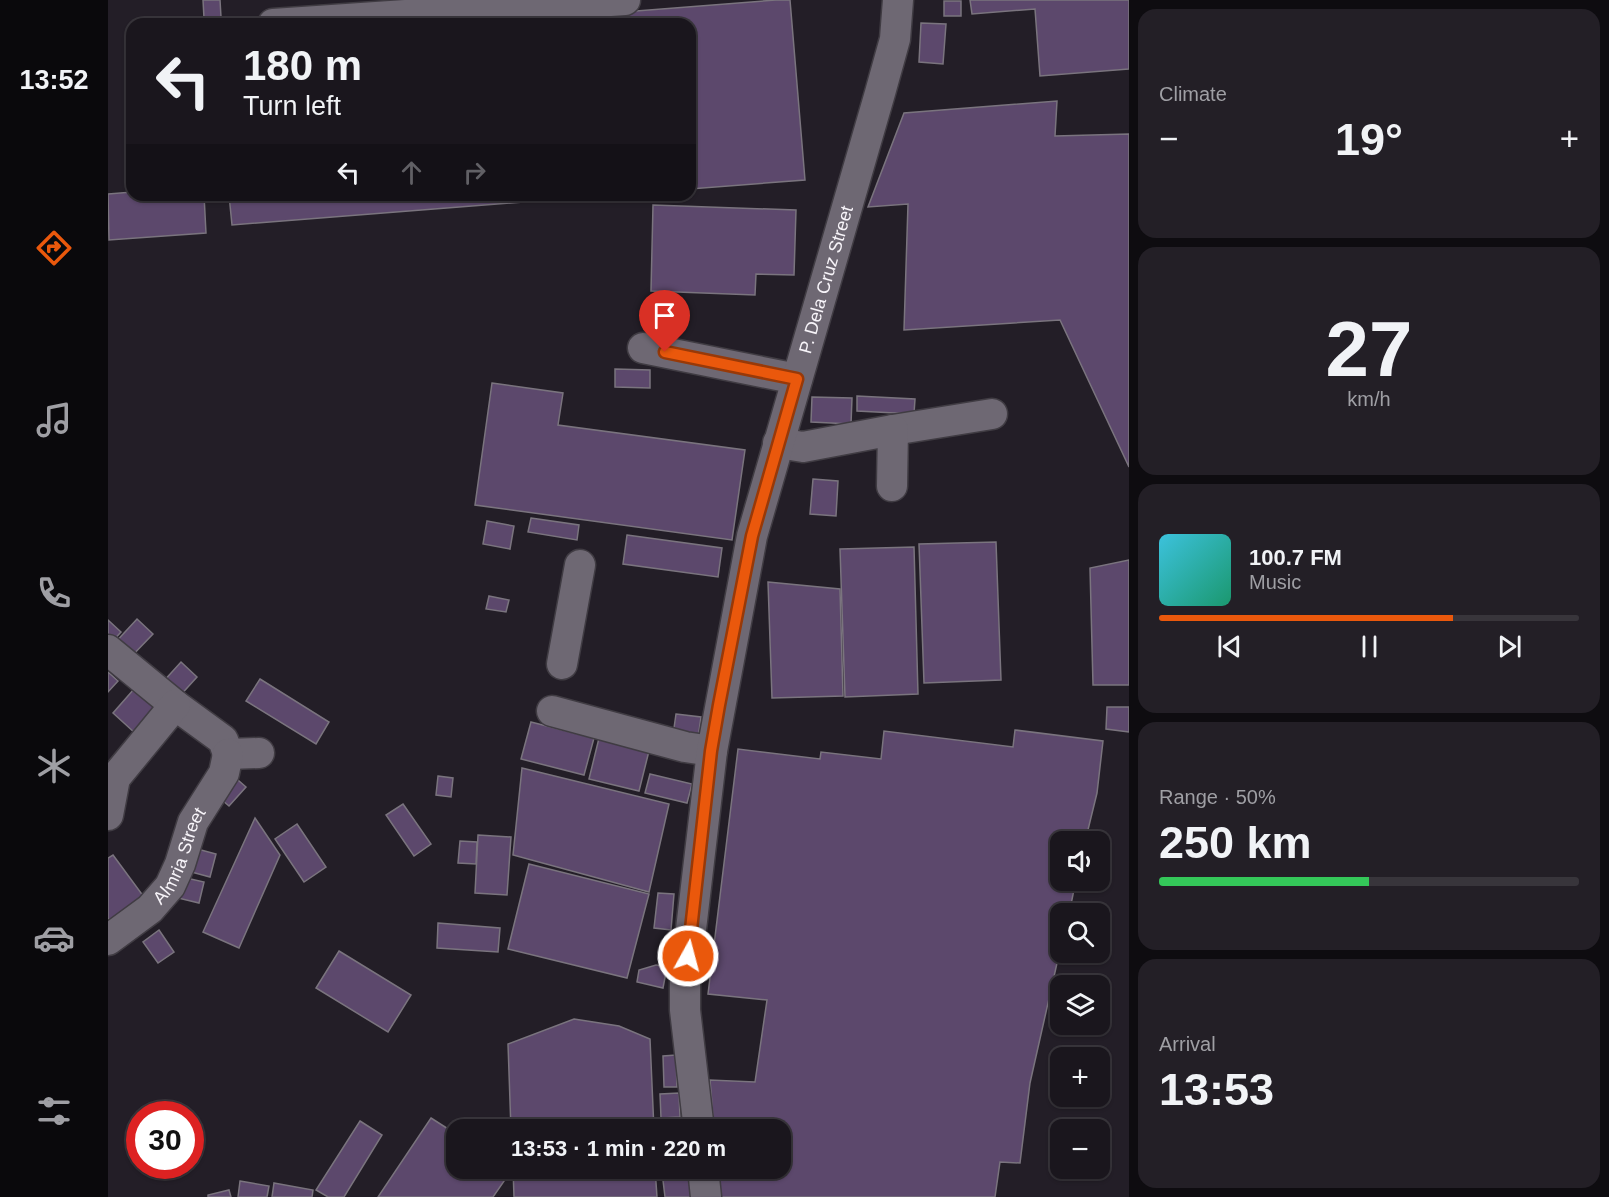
<!DOCTYPE html>
<meta charset="utf-8">
<style>
:root{--surface:#1a161d;--page:#231f26;--text:#f1f3f6;--muted:#9f9fa4;--line:#38353b;--accent:#ea580c}
body{margin:0;font-family:Arial,sans-serif;background:var(--page);color:var(--text);height:100vh;display:flex;flex-direction:column;font-size:22px;white-space:nowrap}
*{box-sizing:border-box;margin:0}
p{font-size:20px;color:var(--muted)}
.icon{flex:none;width:33px;height:33px;fill:none;stroke:currentColor;stroke-width:2;stroke-linecap:round;stroke-linejoin:round}
.map{position:relative;flex:1;overflow:hidden}
.sheet{display:flex;flex-direction:column;gap:9px;padding:9px;background:#0e0c10;width:480px}
.sheet>*{flex:none}
.guide{position:absolute;left:18px;top:18px;width:570px;height:183px;border-radius:18px;box-shadow:0 2px 4px #0004,0 0 0 2px var(--line);background:#1a161d;color:var(--text);overflow:hidden}
.controls{position:absolute;left:942px;top:831px;display:grid;gap:12px}
.controls a{display:grid;place-items:center;width:60px;height:60px;border-radius:12px;background:var(--surface);box-shadow:0 2px 4px #0004,0 0 0 2px var(--line);font-size:30px}
.speed{position:absolute;left:18px;top:1101px;display:flex;gap:12px;font-size:30px;font-weight:700;text-align:center}
.speed>*{display:grid;place-content:center;width:78px;height:78px;border-radius:50%;background:var(--surface);box-shadow:0 2px 4px #0004,0 0 0 2px var(--line);line-height:1}
.speed .limit{border:9px solid #d22;background:#fff;color:#111}
.pin{position:absolute;display:grid;place-items:center;width:51px;height:51px;color:#fff;margin:-62px -26px;border-radius:50% 50% 50% 0;rotate:-45deg;box-shadow:0 0 6px #0007}
.pin .icon{rotate:45deg}
.me{position:absolute;width:66px;margin:-33px;rotate:7deg;stroke-linejoin:round;filter:drop-shadow(0 0 4px #0008)}
.turn{display:flex;align-items:center;gap:21px;height:126px;padding:0 18px;font-size:27px}
.turn .icon{width:78px;height:78px;stroke-width:2.5}
.turn b{display:block;font-size:42px;line-height:51px}
.lanes{display:flex;align-items:center;height:57px;padding:0 18px;background:#0003;justify-content:center;gap:30px;direction:ltr}
.lanes .off{opacity:.35}
.big{font-size:45px;font-weight:700;line-height:1.1}
.sheet .widget{flex:1;display:flex;flex-direction:column;justify-content:center;gap:9px;min-width:0;padding:0 21px;border-radius:18px;background:var(--page)}
.sheet .dial{align-items:center;gap:0}
.dial b{font-size:78px;line-height:1}
.song{display:flex;align-items:center;gap:18px}
.cover{width:72px;height:72px;border-radius:9px;background:linear-gradient(135deg,hsl(190 70% 55%),hsl(160 70% 35%))}
.played{height:6px;border-radius:3px;background:linear-gradient(90deg,var(--accent) 70%,var(--line) 70%)}
.keys{display:flex;justify-content:space-around;direction:ltr}
.heat{display:flex;justify-content:space-between;align-items:center;font-size:33px;direction:ltr}
.charge{height:9px;border-radius:4px;background:linear-gradient(90deg,#34c759 50%,var(--line) 0)}
.trip{position:absolute;left:338px;top:1119px;width:345px;height:60px;border-radius:18px;background:var(--surface);box-shadow:0 2px 4px #0004,0 0 0 2px var(--line);font-weight:700;line-height:60px;text-align:center}
main{display:flex;flex:1;min-height:0}
.tab-bar{display:flex;flex-direction:column;width:108px;justify-content:space-around;align-items:center;background:#0a090c;color:var(--muted)}
.tab-bar .icon{width:42px;height:42px}
.tab-bar .current{color:var(--accent)}
.tab-bar b{font-size:27px;color:var(--text)}
.map>svg:first-child{display:block}
.building{fill:#5c486c;stroke:#7a747e;stroke-width:1.5}
.lines{fill:none;stroke-linecap:round;stroke-linejoin:round}
.minor-casing{stroke:#403c43;stroke-width:33}
.minor{stroke:#6e6873;stroke-width:30}
.route-casing{stroke:#983908;stroke-width:15}
.route{stroke:#ea580c;stroke-width:10}
.labels{text-anchor:middle;stroke-width:4.5;stroke-linejoin:round;paint-order:stroke}
.street-label{font-size:18px;fill:#f7f4f9;stroke:#231e27}
</style>
<main>
<nav class="tab-bar">
<b>13:52</b>
<svg class="icon current" aria-label="directions" viewBox="0 0 24 24"><path d="M12 3l9 9-9 9-9-9zM9 14v-3h6M13 9l2 2-2 2"/></svg>
<svg class="icon" aria-label="music" viewBox="0 0 24 24"><path d="M9 18V5l10-2v13"/><circle cx="6" cy="18" r="3"/><circle cx="16" cy="16" r="3"/></svg>
<svg class="icon" aria-label="phone" viewBox="0 0 24 24"><path d="M5 4h4l2 5-3 2q2 4 5 5l2-3 5 2v4C11 20 4 13 5 4z"/></svg>
<svg class="icon" aria-label="climate" viewBox="0 0 24 24"><path d="M12 3v18M4 7l16 10M4 17L20 7"/></svg>
<svg class="icon" aria-label="car" viewBox="0 0 24 24"><path d="M5 17H2v-5l4-1 3-4h7l3 4 3 1v5h-3M9 17h6M6 11h13"/><circle cx="7" cy="17" r="2"/><circle cx="17" cy="17" r="2"/></svg>
<svg class="icon" aria-label="filters" viewBox="0 0 24 24"><path d="M4 7h16M4 17h16"/><circle cx="9" cy="7" r="2"/><circle cx="15" cy="17" r="2"/></svg>
</nav>
<div class="map">
<svg width="1021" height="1197" viewBox="0 0 1021 1197">
<rect width="100%" height="100%" fill="#231e27"/>
<g class="building">
<polygon points="95,0 112,0 113,17 96,18"/>
<polygon points="668,0 682,0 697,180 582,189 582,24 361,24"/>
<polygon points="862,0 1021,0 1021,69 932,76 927,9 864,14"/>
<rect x="836" y="1" width="17" height="15"/>
<polygon points="813,23 838,24 835,64 811,62"/>
<polygon points="949,101 947,136 1021,134 1021,467 952,320 796,330 800,204 760,207 796,113"/>
<polygon points="24,192 24,195 96,195 98,233 1,240 0,194"/>
<polygon points="121,195 505,195 124,225"/>
<polygon points="545,205 688,210 686,275 648,274 647,295 543,291"/>
<polygon points="507,369 542,370 542,388 507,387"/>
<polygon points="384,383 455,393 450,425 637,450 624,540 367,505"/>
<polygon points="749,396 807,399 806,414 749,411"/>
<polygon points="704,397 744,398 743,424 703,422"/>
<polygon points="705,479 730,481 728,516 702,514"/>
<polygon points="423,518 471,525 469,540 420,532"/>
<polygon points="379,521 406,526 402,549 375,544"/>
<polygon points="519,535 614,548 610,577 515,564"/>
<polygon points="888,542 893,680 816,683 811,544"/>
<polygon points="806,547 810,694 737,697 732,549"/>
<polygon points="1021,560 1021,685 985,685 982,568"/>
<polygon points="660,582 732,589 735,696 664,698"/>
<polygon points="381,596 401,600 398,612 378,609"/>
<polygon points="29,619 45,634 20,660 5,645"/>
<polygon points="0,620 13,632 3,643 0,640"/>
<polygon points="73,662 89,677 70,698 54,683"/>
<polygon points="0,672 10,681 0,692"/>
<polygon points="152,679 221,722 208,744 138,701"/>
<polygon points="26,689 49,710 28,734 5,713"/>
<polygon points="999,707 1021,707 1021,732 998,729"/>
<polygon points="568,714 593,717 590,738 565,735"/>
<polygon points="423,722 486,738 476,775 413,759"/>
<polygon points="493,730 543,743 531,791 481,779"/>
<polygon points="907,730 995,741 989,793 977,842 952,842 952,880 968,880 961,914 952,914 952,950 922,1083 912,1163 892,1162 887,1197 612,1197 609,1168 672,1168 672,1130 606,1130 602,1080 647,1082 659,1000 600,994 630,749 712,759 713,752 773,759 776,731 905,747"/>
<polygon points="414,768 561,804 541,892 405,855"/>
<polygon points="123,774 138,787 121,806 107,794"/>
<polygon points="542,774 584,784 579,803 537,793"/>
<polygon points="330,776 345,778 343,797 328,795"/>
<polygon points="295,804 323,844 306,856 278,815"/>
<polygon points="147,818 172,855 131,948 95,932"/>
<polygon points="189,824 218,867 196,882 167,839"/>
<polygon points="370,835 403,837 399,895 367,893"/>
<polygon points="352,841 369,842 368,864 350,863"/>
<polygon points="82,847 108,854 102,877 76,870"/>
<polygon points="5,855 36,897 2,921 0,918 0,858"/>
<polygon points="421,864 541,894 519,978 400,949"/>
<polygon points="74,877 96,882 91,903 70,898"/>
<polygon points="550,893 566,894 563,930 546,928"/>
<polygon points="330,923 392,928 390,952 329,948"/>
<polygon points="51,930 66,952 50,963 35,942"/>
<polygon points="231,951 303,995 280,1032 208,988"/>
<polygon points="548,965 559,967 555,988 529,982 531,970"/>
<polygon points="466,1019 511,1026 542,1039 546,1130 403,1130 400,1044"/>
<polygon points="568,1055 569,1087 556,1087 555,1056"/>
<polygon points="571,1093 572,1117 553,1118 552,1094"/>
<polygon points="323,1118 348,1134 348,1168 400,1168 403,1171 385,1197 270,1197"/>
<polygon points="252,1121 274,1135 236,1197 220,1197 208,1190"/>
<polygon points="405,1168 547,1168 549,1197 406,1197"/>
<polygon points="580,1169 583,1197 557,1197 554,1172"/>
<polygon points="132,1181 161,1186 159,1197 130,1197"/>
<polygon points="166,1183 205,1190 204,1197 164,1197"/>
<polygon points="121,1190 123,1197 100,1197 100,1195"/>
</g>
<g class="lines">
<g class="minor-casing">
<g id="minor">
<polyline points="165,24 517,0"/>
<polyline points="535,348 689,379"/>
<polyline points="785,430 884,414"/>
<polyline points="670,443 695,447 785,430 784,486"/>
<polyline points="0,650 67,705 115,740 120,754"/>
<polyline points="454,664 472,565"/>
<polyline points="444,711 577,747 604,751"/>
<polyline points="120,754 151,753"/>
<polyline points="0,815 7,778 67,705"/>
<path id="s1" d="M0 940 42 909 62 886 72 864 85 822 116 773 120 754"/>
<path id="s2" d="M591 1130 577 1010V980L604 751 644 536 772 93 787 39 790 0"/>
<polyline points="595,1168 598,1197"/>
</g>
</g>
<use href="#minor" class="minor"/>
</g>
<g class="lines">
<g class="route-casing">
<polyline id="route" points="557,352 689,379 644,536 611,705 603,751 580,956"/>
</g>
<use href="#route" class="route"/>
</g>
<g class="labels">
<g class="street-label">
<text dy="6" stroke="none"><textPath href="#s2" startOffset="867">P. Dela Cruz Street</textPath></text>
<text dy="6" stroke="none"><textPath href="#s1" startOffset="114">Almria Street</textPath></text>
</g>
</g>
</svg>
<div class="controls">
<a><svg class="icon" aria-label="sound" viewBox="0 0 24 24"><path d="M4 9h4l5-4v14l-5-4H4zM17 9q2 3 0 6"/></svg></a>
<a><svg class="icon" aria-label="search" viewBox="0 0 24 24"><circle cx="10" cy="10" r="6"/><path d="M15 15l6 6"/></svg></a>
<a><svg class="icon" aria-label="layers" viewBox="0 0 24 24"><path d="M12 4l9 5-9 5-9-5zM3 14l9 5 9-5"/></svg></a>
<a>+</a>
<a>−</a>
</div>
<div class="speed"><div class="limit">30</div></div>
<div class="pin" style="left:557px;top:352px;background:#d93025"><svg class="icon" aria-label="arrive" viewBox="0 0 24 24"><path d="M6 21V4h12l-3 4 3 4H6"/></svg></div>
<svg class="me" style="left:580px;top:956px" viewBox="-20 -20 40 40"><circle r="17" fill="#ea580c" stroke="#fff" stroke-width="3"/><path d="M0-11L8 9 0 5-8 9z" fill="#fff"/></svg>
<div class="trip">13:53 · 1 min · 220 m</div>
<div class="guide">
<div class="turn"><svg class="icon" aria-label="left" viewBox="0 0 24 24"><path d="M17 20v-9H6M10 6l-5 5 5 5"/></svg><div><b>180 m</b>Turn left</div></div>
<div class="lanes"><svg class="icon" aria-label="left" viewBox="0 0 24 24"><path d="M17 20v-9H6M10 6l-5 5 5 5"/></svg><svg class="icon off" aria-label="ahead" viewBox="0 0 24 24"><path d="M12 20V5M6 11l6-6 6 6"/></svg><svg class="icon off" aria-label="right" viewBox="0 0 24 24"><path d="M7 20v-9h11M14 6l5 5-5 5"/></svg></div>
</div>
</div>
<section class="sheet">
<div class="widget"><p>Climate</p>
<div class="heat"><a>−</a><b class="big">19°</b><a>+</a></div>
</div>
<div class="widget dial"><b>27</b><p>km/h</p></div>
<div class="widget">
<div class="song"><i class="cover"></i><div><b>100.7 FM</b><p>Music</p></div></div>
<div class="played"></div>
<div class="keys"><svg class="icon" aria-label="previous" viewBox="0 0 24 24"><path d="M18 5L8 12l10 7zM5 5v14"/></svg><svg class="icon" aria-label="pause" viewBox="0 0 24 24"><path d="M8 5v14M16 5v14"/></svg><svg class="icon" aria-label="next" viewBox="0 0 24 24"><path d="M6 5l10 7-10 7zM19 5v14"/></svg></div>
</div>
<div class="widget"><p>Range · 50%</p><b class="big">250 km</b><div class="charge"></div></div>
<div class="widget"><p>Arrival</p><b class="big">13:53</b></div>
</section>
</main>
